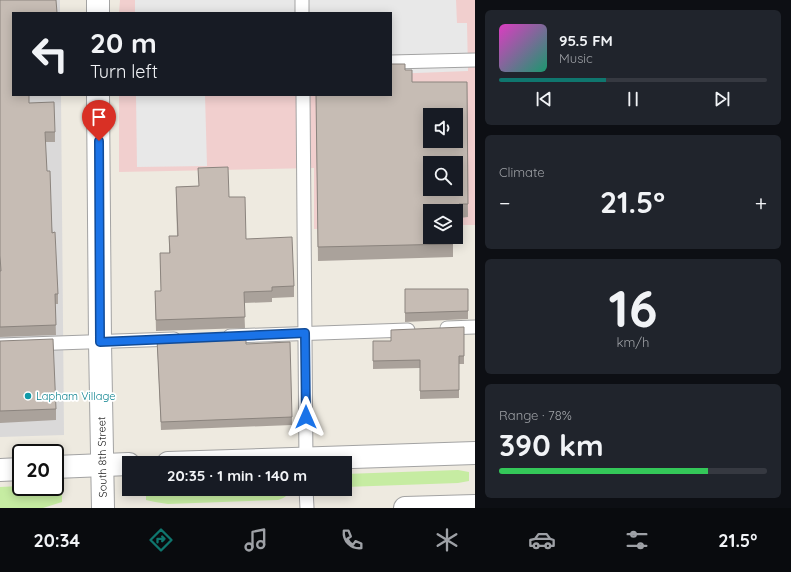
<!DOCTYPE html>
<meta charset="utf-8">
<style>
:root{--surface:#171b24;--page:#20242c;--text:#f1f3f6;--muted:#9ea1a6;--line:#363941;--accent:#0f766e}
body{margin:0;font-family:Quicksand,sans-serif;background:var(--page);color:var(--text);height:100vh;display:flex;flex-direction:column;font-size:15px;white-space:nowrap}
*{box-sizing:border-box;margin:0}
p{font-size:13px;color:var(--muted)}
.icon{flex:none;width:22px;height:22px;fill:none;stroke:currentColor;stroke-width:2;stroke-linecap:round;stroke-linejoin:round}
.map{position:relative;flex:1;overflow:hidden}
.details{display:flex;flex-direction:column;gap:10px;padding:10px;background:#0d0f14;width:316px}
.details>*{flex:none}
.top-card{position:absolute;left:12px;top:12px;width:380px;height:84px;border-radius:0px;box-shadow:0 2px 10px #0003;background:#171b24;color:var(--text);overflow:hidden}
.controls{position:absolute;left:423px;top:108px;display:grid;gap:8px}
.controls a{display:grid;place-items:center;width:40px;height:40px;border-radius:0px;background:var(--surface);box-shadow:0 2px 10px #0003;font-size:20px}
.speed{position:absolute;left:12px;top:444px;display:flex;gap:8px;font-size:20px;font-weight:700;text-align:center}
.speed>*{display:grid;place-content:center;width:52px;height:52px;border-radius:50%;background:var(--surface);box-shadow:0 2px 10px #0003;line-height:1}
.speed .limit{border:2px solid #111;border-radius:6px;background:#fff;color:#111}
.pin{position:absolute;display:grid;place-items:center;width:34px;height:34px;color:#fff;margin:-41px -17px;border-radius:50% 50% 50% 0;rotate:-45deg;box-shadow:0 0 4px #0007}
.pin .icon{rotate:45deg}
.me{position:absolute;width:44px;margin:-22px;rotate:0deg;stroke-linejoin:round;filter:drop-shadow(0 0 3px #0008)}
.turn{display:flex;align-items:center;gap:14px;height:84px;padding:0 12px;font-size:18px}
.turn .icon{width:52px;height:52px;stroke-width:2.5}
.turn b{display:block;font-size:28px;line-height:34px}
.big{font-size:30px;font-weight:800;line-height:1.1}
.details .card{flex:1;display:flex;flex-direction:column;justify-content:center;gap:6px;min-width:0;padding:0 14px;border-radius:6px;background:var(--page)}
.details .dial{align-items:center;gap:0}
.dial b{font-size:52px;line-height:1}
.song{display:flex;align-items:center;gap:12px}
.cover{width:48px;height:48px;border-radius:6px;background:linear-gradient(135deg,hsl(310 70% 55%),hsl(160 70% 35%))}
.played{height:4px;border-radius:2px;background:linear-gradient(90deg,var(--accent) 40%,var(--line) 40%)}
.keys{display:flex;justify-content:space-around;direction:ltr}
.heat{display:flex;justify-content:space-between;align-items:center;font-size:22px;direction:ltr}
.charge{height:6px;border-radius:3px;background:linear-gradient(90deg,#34c759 78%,var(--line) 0)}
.trip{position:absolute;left:122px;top:456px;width:230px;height:40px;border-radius:0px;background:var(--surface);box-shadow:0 2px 10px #0003;font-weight:800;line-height:40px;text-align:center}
.tabs{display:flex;height:64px;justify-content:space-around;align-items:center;background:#090b0e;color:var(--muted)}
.tabs .icon{width:28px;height:28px}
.tabs .on{color:var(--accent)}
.tabs b{font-size:18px;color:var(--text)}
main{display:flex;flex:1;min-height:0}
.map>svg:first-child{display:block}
.residential{fill:#dad9d9}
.commercial{fill:#f1cfce;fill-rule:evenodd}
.grass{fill:#c6eca2}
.parking{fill:#e8e8e8}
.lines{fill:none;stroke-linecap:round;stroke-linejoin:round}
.service-casing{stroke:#a3a3a3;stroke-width:15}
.minor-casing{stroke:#a3a3a3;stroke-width:24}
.tertiary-casing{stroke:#a3a3a3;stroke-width:24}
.service{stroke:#fff;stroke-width:13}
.minor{stroke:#fff;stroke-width:22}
.tertiary{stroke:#fff;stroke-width:22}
.wall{fill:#aaa29b;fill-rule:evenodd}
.building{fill:#c6bcb4;stroke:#8b847e;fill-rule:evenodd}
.route-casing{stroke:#114b97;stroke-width:10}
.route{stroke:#1a73e8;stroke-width:7}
.culture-dot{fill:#0f9aa8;stroke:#fff;stroke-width:1.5}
.labels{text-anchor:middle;stroke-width:3.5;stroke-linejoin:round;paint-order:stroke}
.culture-label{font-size:11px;fill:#0d838f;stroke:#fff;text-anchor:start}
.street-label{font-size:11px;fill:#1c1c1c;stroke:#fff}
</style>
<main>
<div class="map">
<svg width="475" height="508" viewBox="0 0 475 508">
<rect width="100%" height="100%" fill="#eeeae0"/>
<polygon class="residential" points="0,0 60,0 60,13 13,13 13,95 61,95 64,435 0,437"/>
<path class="commercial" d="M120 0H475V225H456V211H430V226L314 229V168L119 172V95H391V13H119ZM430 115H456V141H430ZM430 163H456V189H430Z"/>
<g class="grass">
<polygon points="458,470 469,472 469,481 458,483 345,487 345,474"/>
<polygon points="21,486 21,487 49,487 62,491 62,502 43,508 0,508 0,487"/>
<path d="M146 489H289C288 496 284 498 278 500L168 504 155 502 146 500Z"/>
</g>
<g class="parking">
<polygon points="135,0 456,0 457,23 467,23 468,71 391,74 391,13 135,13"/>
<polygon points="136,95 205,95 207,166 137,167"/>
</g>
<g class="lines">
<g class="service-casing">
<g id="service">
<polyline points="302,0 302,13"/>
<polyline points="391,62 475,60"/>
<polyline points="303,95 306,463"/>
<polyline points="447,328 475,327"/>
<polyline points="230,336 408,330"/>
<polyline points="0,345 174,339"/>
<polyline points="306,489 307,508"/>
</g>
</g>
<g class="minor-casing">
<g id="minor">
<polyline points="98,0 98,13"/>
<polyline points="98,95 100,342 103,508"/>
</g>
</g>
<g class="tertiary-casing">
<g id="tertiary">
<polyline points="168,463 475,453"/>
<polyline points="55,467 129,464"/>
<polyline points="0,470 21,469"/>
<polyline points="405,508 475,506"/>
</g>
</g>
<use href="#service" class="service"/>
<use href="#minor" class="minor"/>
<use href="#tertiary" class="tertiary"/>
</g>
<g class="wall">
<polygon points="0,0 13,13 29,103 55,132 55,142 45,142 47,171 58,294 58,304 55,304 56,335 0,337"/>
<path d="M405 70 412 82H467L468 217 459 218V242H453V257L318 261 316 95H391ZM456 211V237H430Z"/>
<polygon points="198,168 229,197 246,239 294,286 294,297 272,298 272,302 244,303 245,328 156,331 155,291 161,291 160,253 169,253 169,236 177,236 176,187 199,186"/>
<polygon points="405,289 468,289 468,319 405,322"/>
<polygon points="464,327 464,364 459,364 459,398 420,399 420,368 373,369 373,341 391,341"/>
<polygon points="157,339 246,344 292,417 292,425 161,430"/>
<polygon points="0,341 56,409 56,420 0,423"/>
</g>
<g class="building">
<polygon points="0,0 56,0 57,13 13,13 13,95 29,95 29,103 54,102 55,132 45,132 47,171 50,171 52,233 55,232 58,294 55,294 56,325 0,327 0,271 1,271 0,256"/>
<path d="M391 64H405V70H412V82H467L468 204H459V228H456V211H430V237H453V244L318 247 316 95H391ZM430 115H456V141H430ZM430 163H456V189H430Z"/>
<polygon points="228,167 229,197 245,197 246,239 292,237 294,286 272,287 272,291 244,292 245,317 156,320 155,291 161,291 160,253 170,253 169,236 178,236 176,187 199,186 198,168"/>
<polygon points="405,289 468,289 468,311 405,313"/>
<polygon points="464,327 464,356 459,356 459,390 420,391 420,360 373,361 373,341 391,341 391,330"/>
<polygon points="246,335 246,344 290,342 292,417 161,422 157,339"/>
<polygon points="53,339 56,409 0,411 0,341"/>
</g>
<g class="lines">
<g class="route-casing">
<polyline id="route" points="99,141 100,342 305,333 306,417"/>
</g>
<use href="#route" class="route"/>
</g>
<circle class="culture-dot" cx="28" cy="396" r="4"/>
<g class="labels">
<g class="culture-label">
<text x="36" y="400">Lapham Village</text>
</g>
<g class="street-label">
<text transform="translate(102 457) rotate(-91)" y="4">South 8th Street</text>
</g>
</g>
</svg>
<div class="controls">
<a><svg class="icon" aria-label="sound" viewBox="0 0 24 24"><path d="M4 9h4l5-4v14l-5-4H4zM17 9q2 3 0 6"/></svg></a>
<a><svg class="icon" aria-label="search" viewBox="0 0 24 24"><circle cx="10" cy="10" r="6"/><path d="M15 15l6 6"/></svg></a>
<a><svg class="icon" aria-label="layers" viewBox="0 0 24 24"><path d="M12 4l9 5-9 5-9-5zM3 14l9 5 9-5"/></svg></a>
</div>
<div class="speed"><div class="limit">20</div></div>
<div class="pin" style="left:99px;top:141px;background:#d93025"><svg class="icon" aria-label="arrive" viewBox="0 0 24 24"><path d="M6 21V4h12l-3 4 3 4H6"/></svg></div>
<svg class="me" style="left:306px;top:417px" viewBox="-20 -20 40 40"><path d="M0-17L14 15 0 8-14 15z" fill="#1a73e8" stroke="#fff" stroke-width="4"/></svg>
<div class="trip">20:35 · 1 min · 140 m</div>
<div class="top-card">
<div class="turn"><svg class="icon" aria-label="left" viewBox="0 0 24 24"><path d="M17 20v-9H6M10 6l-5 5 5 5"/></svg><div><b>20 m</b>Turn left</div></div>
</div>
</div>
<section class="details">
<div class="card">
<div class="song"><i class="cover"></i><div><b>95.5 FM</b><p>Music</p></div></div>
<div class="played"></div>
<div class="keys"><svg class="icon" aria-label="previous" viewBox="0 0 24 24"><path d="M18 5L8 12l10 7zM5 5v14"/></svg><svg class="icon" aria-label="pause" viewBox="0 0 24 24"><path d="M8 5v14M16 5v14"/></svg><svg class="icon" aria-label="next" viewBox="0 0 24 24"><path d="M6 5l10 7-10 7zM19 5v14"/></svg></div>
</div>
<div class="card"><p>Climate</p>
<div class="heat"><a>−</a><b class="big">21.5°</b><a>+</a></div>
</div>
<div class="card dial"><b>16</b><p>km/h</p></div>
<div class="card"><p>Range · 78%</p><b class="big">390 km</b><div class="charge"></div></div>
</section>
</main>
<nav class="tabs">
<b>20:34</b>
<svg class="icon on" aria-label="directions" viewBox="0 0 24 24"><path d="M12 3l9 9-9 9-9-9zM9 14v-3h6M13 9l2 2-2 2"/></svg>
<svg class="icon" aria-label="music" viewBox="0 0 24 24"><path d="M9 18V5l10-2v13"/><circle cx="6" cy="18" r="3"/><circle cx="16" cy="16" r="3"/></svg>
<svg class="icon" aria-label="phone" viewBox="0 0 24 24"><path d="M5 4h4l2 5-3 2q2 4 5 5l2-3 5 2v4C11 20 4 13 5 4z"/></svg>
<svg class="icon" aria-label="climate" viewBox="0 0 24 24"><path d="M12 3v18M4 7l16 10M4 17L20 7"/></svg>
<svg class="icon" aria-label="car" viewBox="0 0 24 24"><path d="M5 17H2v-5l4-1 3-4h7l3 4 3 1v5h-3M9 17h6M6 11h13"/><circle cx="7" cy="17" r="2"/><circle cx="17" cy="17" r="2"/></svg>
<svg class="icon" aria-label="filters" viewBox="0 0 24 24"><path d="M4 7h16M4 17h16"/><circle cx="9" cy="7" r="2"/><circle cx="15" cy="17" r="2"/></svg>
<b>21.5°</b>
</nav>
